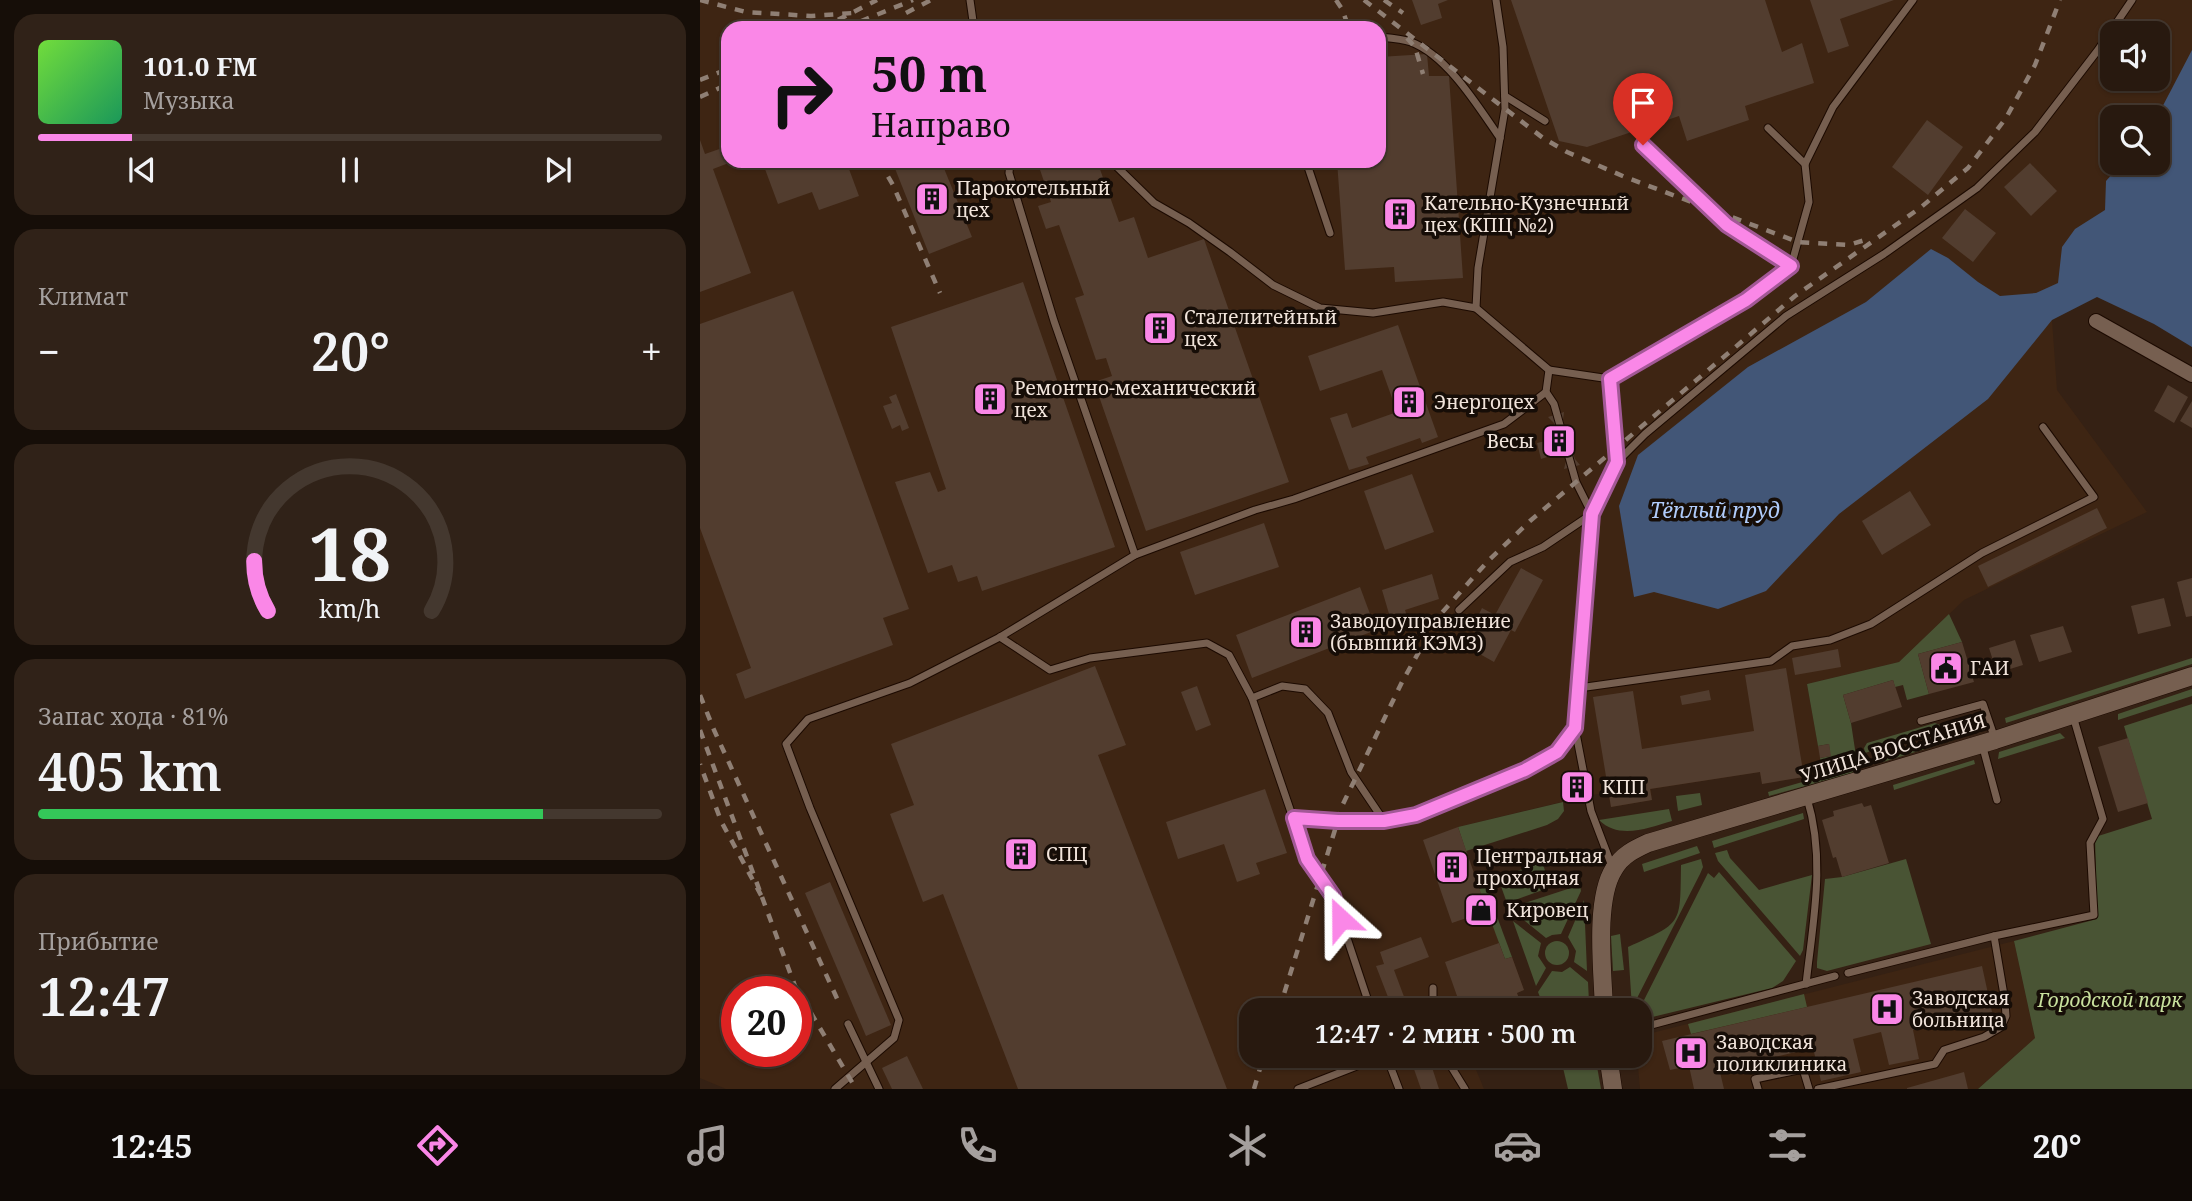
<!DOCTYPE html>
<html lang="ru">
<meta charset="utf-8">
<style>
:root{--surface:#28190f;--page:#302218;--text:#f1f3f6;--muted:#a5a09e;--line:#44382f;--accent:#fa87e7}
body{margin:0;font-family:"Noto Serif",serif;background:var(--page);color:var(--text);height:100vh;display:flex;flex-direction:column;font-size:26px;white-space:nowrap}
*{box-sizing:border-box;margin:0}
p{font-size:23px;color:var(--muted)}
.icon{flex:none;width:38px;height:38px;fill:none;stroke:currentColor;stroke-width:2;stroke-linecap:round;stroke-linejoin:round}
.map{position:relative;flex:1;overflow:hidden}
.side{display:flex;flex-direction:column;gap:14px;padding:14px;background:#160e08;width:700px}
.side>*{flex:none}
.top-card{position:absolute;left:21px;top:21px;width:665px;height:147px;border-radius:21px;box-shadow:0 2px 5px #0004,0 0 0 2px var(--line);background:#fa87e7;color:#111;overflow:hidden}
.controls{position:absolute;left:1400px;top:21px;display:grid;gap:14px}
.controls a{display:grid;place-items:center;width:70px;height:70px;border-radius:14px;background:var(--surface);box-shadow:0 2px 5px #0004,0 0 0 2px var(--line);font-size:35px}
.speed{position:absolute;left:21px;top:976px;display:flex;gap:14px;font-size:35px;font-weight:700;text-align:center}
.speed>*{display:grid;place-content:center;width:91px;height:91px;border-radius:50%;background:var(--surface);box-shadow:0 2px 5px #0004,0 0 0 2px var(--line);line-height:1}
.speed .limit{border:10px solid #d22;background:#fff;color:#111}
.pin{position:absolute;display:grid;place-items:center;width:60px;height:60px;color:#fff;margin:-72px -30px;border-radius:50% 50% 50% 0;rotate:-45deg;box-shadow:0 0 7px #0007}
.pin .icon{rotate:45deg}
.me{position:absolute;width:77px;margin:-38px;rotate:336deg;stroke-linejoin:round;filter:drop-shadow(0 0 5px #0008)}
.turn{display:flex;align-items:center;gap:24px;height:147px;padding:0 35px;font-size:32px}
.turn .icon{width:91px;height:91px;stroke-width:2.5}
.turn b{display:block;font-size:49px;line-height:60px}
.big{font-size:52px;font-weight:600;line-height:1.1}
.side .tile{flex:1;display:flex;flex-direction:column;justify-content:center;gap:10px;min-width:0;padding:0 24px;border-radius:21px;background:var(--page)}
.side .dial{align-items:center;gap:0}
.dial svg{height:182px;overflow:visible;fill:none;stroke:var(--line);stroke-width:7;stroke-linecap:round;text-anchor:middle}
.dial text{fill:var(--text);stroke:none}
.song{display:flex;align-items:center;gap:21px}
.cover{width:84px;height:84px;border-radius:10px;background:linear-gradient(135deg,hsl(100 70% 55%),hsl(150 70% 35%))}
.played{height:7px;border-radius:4px;background:linear-gradient(90deg,var(--accent) 15%,var(--line) 15%)}
.keys{display:flex;justify-content:space-around;direction:ltr}
.heat{display:flex;justify-content:space-between;align-items:center;font-size:38px;direction:ltr}
.charge{height:10px;border-radius:5px;background:linear-gradient(90deg,#34c759 81%,var(--line) 0)}
.trip{position:absolute;left:539px;top:998px;width:413px;height:70px;border-radius:21px;background:var(--surface);box-shadow:0 2px 5px #0004,0 0 0 2px var(--line);font-weight:600;line-height:70px;text-align:center}
.tabs{display:flex;height:112px;justify-content:space-around;align-items:center;background:#100a06;color:var(--muted)}
.tabs .icon{width:49px;height:49px}
.tabs .selected{color:var(--accent)}
.tabs b{font-size:32px;color:var(--text)}
main{display:flex;flex:1;min-height:0}
.map>svg:first-child{display:block}
.built{fill:#3e2513;fill-rule:evenodd}
.green{fill:#495434}
.water{fill:#425677}
.building{fill:#523d2f}
.lines{fill:none;stroke-linecap:round;stroke-linejoin:round}
.service-casing{stroke:#1c0a01;stroke-width:9}
.minor-casing{stroke:#1c0a01;stroke-width:16}
.tertiary-casing{stroke:#1c0a01;stroke-width:19}
.service{stroke:#765f50;stroke-width:7}
.minor{stroke:#765f50;stroke-width:14}
.tertiary{stroke:#765f50;stroke-width:18}
.rail{stroke:#8f7f74;stroke-width:4.5;stroke-dasharray:9 9;stroke-linecap:butt}
.route-casing{stroke:#a25896;stroke-width:18}
.route{stroke:#fa87e7;stroke-width:12}
.labels{text-anchor:middle;stroke-width:7;stroke-linejoin:round;paint-order:stroke}
.poi-label{font-size:19px;fill:#f1e4db;stroke:#160d07;text-anchor:start}
.street-label{font-size:19px;fill:#f1e4db;stroke:#160d07}
.park-label{font-size:19px;font-style:italic;fill:#c9e19e;stroke:#160d07}
.water-label{font-size:21px;font-style:italic;fill:#b0ccfb;stroke:#160d07}
</style>
<main>
<section class="side">
<div class="tile">
<div class="song"><i class="cover"></i><div><b>101.0 FM</b><p>Музыка</p></div></div>
<div class="played"></div>
<div class="keys"><svg class="icon" aria-label="previous" viewBox="0 0 24 24"><path d="M18 5L8 12l10 7zM5 5v14"/></svg><svg class="icon" aria-label="pause" viewBox="0 0 24 24"><path d="M8 5v14M16 5v14"/></svg><svg class="icon" aria-label="next" viewBox="0 0 24 24"><path d="M6 5l10 7-10 7zM19 5v14"/></svg></div>
</div>
<div class="tile"><p>Климат</p>
<div class="heat"><a>−</a><b class="big">20°</b><a>+</a></div>
</div>
<div class="tile dial"><svg viewBox="0 0 100 80">
<path d="M14 69A42 42 0 1 1 86 69"/>
<path d="M14 69A42 42 0 0 1 8 47" stroke="#fa87e7"/>
<text x="50" y="56" font-size="32" font-weight="700">18</text>
<text x="50" y="72" font-size="11">km/h</text>
</svg></div>
<div class="tile"><p>Запас хода · 81%</p><b class="big">405 km</b><div class="charge"></div></div>
<div class="tile"><p>Прибытие</p><b class="big">12:47</b></div>
</section>
<div class="map">
<svg width="1492" height="1089" viewBox="0 0 1492 1089">
<rect width="100%" height="100%" fill="#352114"/>
<g class="built">
<path d="M0 0H1492V112L1352 320 1357 390 1447 512 1264 600 1199 662 1107 684 1122 767 1103 770 1104 777 1062 784 1060 772 951 789 952 800 911 807 908 793 891 795 882 797V800L875 801 874 799 758 827 805 959 812 957 824 990 817 993 823 1010H551V1055H770L784 1089H26L0 1078ZM28 28H679V161H28ZM1412 33H1458V79H1412ZM1412 117H1458V163H1412ZM37 992H96V1052H37Z"/>
<polygon points="1314,941 1335,1038 1278,1089 940,1089 937,1055 940,1055 940,1036"/>
</g>
<g class="green">
<polygon points="1249,614 1262,642 1218,654 1229,694 1207,700 1203,685 1195,687 1193,680 1143,695 1151,723 1156,756 1122,767 1120,758 1130,756 1129,744 1118,746 1107,684 1199,662"/>
<polygon points="1492,658 1492,664 1306,723 1305,718"/>
<polygon points="1492,689 1492,696 1418,720 1418,714"/>
<polygon points="1492,704 1492,1089 1278,1089 1335,1038 1314,941 1397,919 1395,837 1452,819 1424,726"/>
<polygon points="1235,723 1245,727 1165,753 1164,748 1167,743"/>
<polygon points="1268,730 1270,735 1183,762 1182,757"/>
<polygon points="1360,733 1365,738 1298,759 1299,752"/>
<polygon points="1274,760 1275,764 1194,790 1193,785"/>
<polygon points="1158,766 1159,771 1069,796 1068,792"/>
<polygon points="1000,793 1002,805 978,811 976,796"/>
<polygon points="863,802 864,811 858,819 847,825 766,851 758,827"/>
<path d="M969 809 972 821C948 828 919 840 899 820Z"/>
<polygon points="1103,813 1104,819 1014,848 1012,841"/>
<polygon points="997,846 1000,853 944,872 942,864"/>
<polygon points="1027,850 1030,858 1059,890 1112,875 1103,950 1100,956 1018,861 1015,853"/>
<path d="M1001 859 1003 867 1000 874 932 1008 928 947C983 922 980 926 981 865Z"/>
<polygon points="1206,859 1231,944 1127,971 1117,968 1117,962 1125,879 1142,877"/>
<polygon points="842,862 851,887 807,903 798,878"/>
<polygon points="1019,872 1096,961 1083,981 1072,988 940,1020 939,1010 1008,873 1014,878"/>
<polygon points="880,885 881,891 861,934 852,935 846,938 809,908"/>
<polygon points="786,887 812,957 805,959 779,889"/>
<polygon points="884,900 887,971 874,962 876,951 868,937"/>
<polygon points="813,921 841,943 838,956 846,968 836,986"/>
<polygon points="920,934 924,970 913,971 911,936"/>
<circle cx="857" cy="953" r="12"/>
<polygon points="870,967 888,982 889,1002 886,1010 850,1010 849,1003 843,1005 838,992 852,971 862,972"/>
<polygon points="1104,994 1107,1007 991,1034 988,1024"/>
<polygon points="860,1055 895,1055 901,1089 868,1089"/>
</g>
<polygon class="water" points="1492,50 1492,347 1454,324 1397,297 1352,320 1288,399 1139,514 1066,591 1018,609 954,592 934,597 919,506 938,455 1048,367 1166,302 1231,249 1248,258 1278,282 1300,296 1336,293 1358,283 1362,247 1375,229 1405,210 1406,181 1422,163 1458,163 1457,117"/>
<g class="building">
<polygon points="712,0 748,0 738,4 742,18 721,25"/>
<polygon points="811,0 1065,0 1082,52 1102,43 1114,83 1045,106 1049,120 987,141 979,116 887,147 859,141"/>
<polygon points="1110,0 1194,0 1140,19 1149,46 1128,53"/>
<polygon points="727,54 729,76 749,76 763,278 695,282 694,267 645,270 637,161 679,161 679,57"/>
<polygon points="1227,120 1263,147 1228,195 1192,167"/>
<polygon points="0,140 5,154 28,146 28,161 34,161 13,169 51,273 0,292"/>
<polygon points="62,161 132,161 133,164 146,161 159,196 119,210 112,192 78,204"/>
<polygon points="192,161 241,161 272,237 229,254"/>
<polygon points="337,161 378,161 379,163 397,161 419,222 434,217 448,258 504,239 589,482 446,531 394,382 412,376 406,358 396,360 375,298 384,295 359,225 346,229 338,206 351,202"/>
<polygon points="1330,163 1357,191 1331,216 1304,187"/>
<polygon points="1265,209 1296,233 1273,262 1242,238"/>
<polygon points="323,282 415,547 282,591 277,576 258,582 252,565 228,573 195,482 230,472 238,492 246,489 191,327"/>
<polygon points="93,291 209,609 183,618 193,645 45,699 36,674 51,668 0,528 0,324"/>
<polygon points="698,325 738,437 722,443 720,438 666,457 669,464 649,470 630,418 647,413 652,428 697,412 682,370 620,391 608,356"/>
<polygon points="1468,385 1488,397 1474,423 1454,411"/>
<polygon points="196,394 209,428 202,431 200,425 192,429 183,406 192,403 189,397"/>
<polygon points="1492,401 1492,428 1480,421"/>
<polygon points="864,412 863,420 875,459 880,465 864,469 866,461 863,452 841,459 837,443 858,438 854,423 848,417"/>
<polygon points="712,474 734,532 685,550 664,491"/>
<polygon points="1210,491 1231,525 1182,555 1162,521"/>
<polygon points="1397,508 1407,528 1288,587 1278,566"/>
<polygon points="564,523 579,567 495,595 480,552"/>
<polygon points="821,568 843,580 815,632 811,630 794,662 778,653 786,638 771,630 782,608 795,615"/>
<polygon points="732,574 739,599 705,610 708,620 692,624 682,590"/>
<polygon points="1492,578 1492,616 1486,617 1477,582"/>
<polygon points="660,587 676,630 552,678 536,635"/>
<polygon points="1464,598 1471,626 1438,634 1431,606"/>
<polygon points="1363,626 1372,652 1339,662 1330,635"/>
<polygon points="1315,640 1323,665 1297,673 1289,648"/>
<polygon points="1262,642 1274,682 1229,694 1218,654"/>
<polygon points="1138,649 1141,667 1095,675 1092,658"/>
<polygon points="395,666 426,745 398,755 527,1089 318,1089 243,894 223,902 190,814 214,805 191,744"/>
<polygon points="1086,668 1104,777 1062,784 1060,772 950,789 952,800 911,807 893,697 933,691 942,749 1054,731 1045,675"/>
<polygon points="1193,680 1202,707 1151,723 1143,695"/>
<polygon points="497,686 511,725 496,731 481,692"/>
<polygon points="1009,690 1011,700 982,705 980,696"/>
<polygon points="1428,738 1448,803 1418,812 1398,747"/>
<polygon points="1129,744 1131,756 1120,758 1118,746"/>
<polygon points="878,776 882,800 875,801 872,777"/>
<polygon points="565,789 587,853 556,863 560,874 537,882 524,844 478,859 466,822"/>
<polygon points="1162,803 1164,807 1171,805 1189,863 1142,877 1136,857 1133,858 1122,820 1134,816 1133,811"/>
<polygon points="758,827 787,911 752,923 723,840"/>
<polygon points="130,882 191,1025 166,1036 105,893"/>
<polygon points="721,937 729,957 694,970 709,1010 693,1010 676,966 684,964 680,952"/>
<polygon points="799,943 805,959 812,957 824,990 817,993 823,1010 762,1010 745,962"/>
<polygon points="1282,966 1292,1012 1213,1030 1219,1059 1189,1065 1181,1032 1153,1039 1161,1072 1121,1081 1113,1048 1070,1058 1072,1068 1050,1073 1047,1062 1019,1068 1024,1089 994,1089 989,1066 970,1070 962,1041"/>
<polygon points="709,1055 728,1055 739,1089 721,1089"/>
<polygon points="207,1056 223,1089 192,1089 182,1068"/>
<polygon points="1264,1072 1268,1089 1207,1089 1207,1088"/>
</g>
<g class="lines">
<g class="service-casing">
<g id="service">
<polyline points="270,0 274,28"/>
<path d="M679 37C689 38 702 39 711 42 748 56 779 108 800 138"/>
<polyline points="805,96 845,121"/>
<polyline points="1068,128 1105,164"/>
<polyline points="943,145 1027,225 1091,266"/>
<polyline points="310,161 309,173 354,321 435,555"/>
<polyline points="411,161 454,203 489,223 530,252 573,285 620,308 673,313 743,302 776,308"/>
<polyline points="606,161 630,233"/>
<polyline points="849,370 910,379"/>
<polyline points="917,462 945,434 1086,316 1184,254 1277,188 1335,132 1398,50 1432,0"/>
<polyline points="759,610 810,562 843,547 892,514 876,482 854,404 846,392 849,370 776,308 778,268 805,109 803,47 796,0"/>
<polyline points="300,637 350,670 390,658 507,643 529,655 552,698 607,859 633,896 671,1010"/>
<polyline points="879,688 1071,661 1092,646 1130,640 1171,624 1282,553 1394,497 1343,427"/>
<polyline points="552,698 582,686 605,689 628,713 651,772 684,821"/>
<polyline points="1221,721 1283,704 1295,739"/>
<polyline points="1282,744 1297,800"/>
<polyline points="594,818 638,821 684,821 716,815 825,770 857,752 875,728"/>
<polyline points="913,869 891,811 875,728 892,514 917,462 910,379 1046,300 1091,266 1109,202 1105,164 1133,107 1213,0"/>
<polyline points="1148,973 1294,936 1394,915 1390,843 1403,819 1373,716"/>
<path d="M1106 984C1113 921 1126 860 1107 798"/>
<polyline points="733,988 733,1010"/>
<polyline points="148,1024 179,1089"/>
<polyline points="940,1028 1135,976"/>
<polyline points="686,1055 699,1089"/>
<polyline points="744,1055 765,1089"/>
<polyline points="135,1089 194,1038 199,1020 110,808 86,744 108,719 210,683 300,637 435,555 555,510 594,499 804,424 846,392"/>
<polyline points="598,1089 685,1055"/>
<polyline points="1058,1089 1055,1079 1103,1069 1109,1089"/>
<polyline points="1118,1089 1235,1064 1244,1050 1284,1037 1301,1027 1306,1016 1305,1001 1294,936"/>
</g>
</g>
<g class="minor-casing">
<polyline id="minor" points="1396,321 1492,375"/>
</g>
<g class="tertiary-casing">
<g id="tertiary">
<path d="M904 1010C903 973 894 900 914 869 922 855 935 849 948 843L1295 740 1492 676"/>
<polyline points="908,1055 913,1089"/>
</g>
</g>
<use href="#service" class="service"/>
<use href="#minor" class="minor"/>
<use href="#tertiary" class="tertiary"/>
<g class="rail">
<polyline points="0,0 46,12 111,16 153,13"/>
<polyline points="636,0 642,9 649,28"/>
<polyline points="664,0 843,138 867,152 925,177 1098,242 1149,245 1168,239"/>
<polyline points="684,0 703,13"/>
<polyline points="206,13 231,0"/>
<polyline points="122,28 177,0"/>
<polyline points="144,28 213,0"/>
<polyline points="707,38 715,47 723,74"/>
<polyline points="0,80 28,69"/>
<polyline points="0,97 28,84"/>
<polyline points="179,161 193,185 240,293"/>
<polyline points="0,695 14,730 140,1005"/>
<polyline points="0,730 62,897 21,821 0,764"/>
<polyline points="62,897 95,986 156,1089"/>
<polyline points="579,1010 643,804 702,682 739,616 788,561 830,521 1039,344 1095,296 1220,208 1268,168 1306,118 1335,65 1360,0"/>
<polyline points="554,1089 564,1055"/>
</g>
</g>
<g class="lines">
<g class="route-casing">
<polyline id="route" points="641,919 633,896 607,859 594,818 638,821 684,821 716,815 825,770 857,752 875,728 892,514 917,462 910,379 1046,300 1091,266 1027,225 943,145"/>
</g>
<use href="#route" class="route"/>
</g>
<defs>
<g id="building-square" transform="scale(1.75)"><rect x="-9" y="-9" width="18" height="18" rx="4" fill="#fa87e7" stroke="#160d07"/><path d="M-4-6H4V6H1V3H-1V6H-4ZM-2.5-4.3h1.7v1.8h-1.7ZM.8-4.3h1.7v1.8H.8ZM-2.5-1h1.7V.8h-1.7ZM.8-1h1.7V.8H.8Z" fill="#111"/></g>
<g id="civic-square" transform="scale(1.75)"><rect x="-9" y="-9" width="18" height="18" rx="4" fill="#fa87e7" stroke="#160d07"/><path d="M-.6-6.5H3V-4.5H.6V-3L4-1V1h2V6H-6V1h2V-1L-.6-3ZM-1.2 2.5V6h2.4V2.5Z" fill="#111"/></g>
<g id="shop-square" transform="scale(1.75)"><rect x="-9" y="-9" width="18" height="18" rx="4" fill="#fa87e7" stroke="#160d07"/><path d="M-5-2.5h2.3a2.7 3.5 0 0 1 5.4 0H5L5.5 6h-11ZM-1.5-2.5h3a1.5 2.3 0 0 0-3 0Z" fill="#111"/></g>
<g id="hospital-square" transform="scale(1.75)"><rect x="-9" y="-9" width="18" height="18" rx="4" fill="#fa87e7" stroke="#160d07"/><path d="M-5-5h3v3.5h4V-5h3V5h-3V1.5h-4V5h-3Z" fill="#111"/></g>
</defs>
<g fill-rule="evenodd">
<use href="#building-square" x="232" y="199"/>
<use href="#building-square" x="700" y="214"/>
<use href="#building-square" x="460" y="328"/>
<use href="#building-square" x="290" y="399"/>
<use href="#building-square" x="709" y="402"/>
<use href="#building-square" x="859" y="441"/>
<use href="#building-square" x="606" y="632"/>
<use href="#civic-square" x="1246" y="668"/>
<use href="#building-square" x="877" y="787"/>
<use href="#building-square" x="321" y="854"/>
<use href="#building-square" x="752" y="867"/>
<use href="#shop-square" x="781" y="910"/>
<use href="#hospital-square" x="1187" y="1009"/>
<use href="#hospital-square" x="991" y="1053"/>
</g>
<g class="labels">
<g class="poi-label">
<text x="256" y="195">Парокотельный<tspan x="256" dy="22">цех</tspan></text>
<text x="724" y="210">Кательно-Кузнечный<tspan x="724" dy="22">цех (КПЦ №2)</tspan></text>
<text x="484" y="324">Сталелитейный<tspan x="484" dy="22">цех</tspan></text>
<text x="314" y="395">Ремонтно-механический<tspan x="314" dy="22">цех</tspan></text>
<text x="734" y="409">Энергоцех</text>
<text x="834" y="448" text-anchor="end">Весы</text>
<text x="630" y="628">Заводоуправление<tspan x="630" dy="22">(бывший КЭМЗ)</tspan></text>
<text x="1270" y="675">ГАИ</text>
<text x="902" y="794">КПП</text>
<text x="346" y="861">СПЦ</text>
<text x="776" y="863">Центральная<tspan x="776" dy="22">проходная</tspan></text>
<text x="806" y="917">Кировец</text>
<text x="1212" y="1005">Заводская<tspan x="1212" dy="22">больница</tspan></text>
<text x="1016" y="1049">Заводская<tspan x="1016" dy="22">поликлиника</tspan></text>
</g>
<g class="street-label">
<text transform="translate(1193 748) rotate(-17)" y="7">УЛИЦА ВОССТАНИЯ</text>
</g>
<g class="park-label">
<text x="1410" y="1007">Городской парк</text>
</g>
<g class="water-label">
<text x="1015" y="518">Тёплый пруд</text>
</g>
</g>
</svg>
<div class="controls">
<a><svg class="icon" aria-label="sound" viewBox="0 0 24 24"><path d="M4 9h4l5-4v14l-5-4H4zM17 9q2 3 0 6"/></svg></a>
<a><svg class="icon" aria-label="search" viewBox="0 0 24 24"><circle cx="10" cy="10" r="6"/><path d="M15 15l6 6"/></svg></a>
</div>
<div class="speed"><div class="limit">20</div></div>
<div class="pin" style="left:943px;top:145px;background:#d93025"><svg class="icon" aria-label="arrive" viewBox="0 0 24 24"><path d="M6 21V4h12l-3 4 3 4H6"/></svg></div>
<svg class="me" style="left:641px;top:919px" viewBox="-20 -20 40 40"><path d="M0-17L14 15 0 8-14 15z" fill="#fa87e7" stroke="#fff" stroke-width="4"/></svg>
<div class="trip">12:47 · 2 мин · 500 m</div>
<div class="top-card">
<div class="turn"><svg class="icon" aria-label="right" viewBox="0 0 24 24"><path d="M7 20v-9h11M14 6l5 5-5 5"/></svg><div><b>50 m</b>Направо</div></div>
</div>
</div>
</main>
<nav class="tabs">
<b>12:45</b>
<svg class="icon selected" aria-label="directions" viewBox="0 0 24 24"><path d="M12 3l9 9-9 9-9-9zM9 14v-3h6M13 9l2 2-2 2"/></svg>
<svg class="icon" aria-label="music" viewBox="0 0 24 24"><path d="M9 18V5l10-2v13"/><circle cx="6" cy="18" r="3"/><circle cx="16" cy="16" r="3"/></svg>
<svg class="icon" aria-label="phone" viewBox="0 0 24 24"><path d="M5 4h4l2 5-3 2q2 4 5 5l2-3 5 2v4C11 20 4 13 5 4z"/></svg>
<svg class="icon" aria-label="climate" viewBox="0 0 24 24"><path d="M12 3v18M4 7l16 10M4 17L20 7"/></svg>
<svg class="icon" aria-label="car" viewBox="0 0 24 24"><path d="M5 17H2v-5l4-1 3-4h7l3 4 3 1v5h-3M9 17h6M6 11h13"/><circle cx="7" cy="17" r="2"/><circle cx="17" cy="17" r="2"/></svg>
<svg class="icon" aria-label="filters" viewBox="0 0 24 24"><path d="M4 7h16M4 17h16"/><circle cx="9" cy="7" r="2"/><circle cx="15" cy="17" r="2"/></svg>
<b>20°</b>
</nav>
